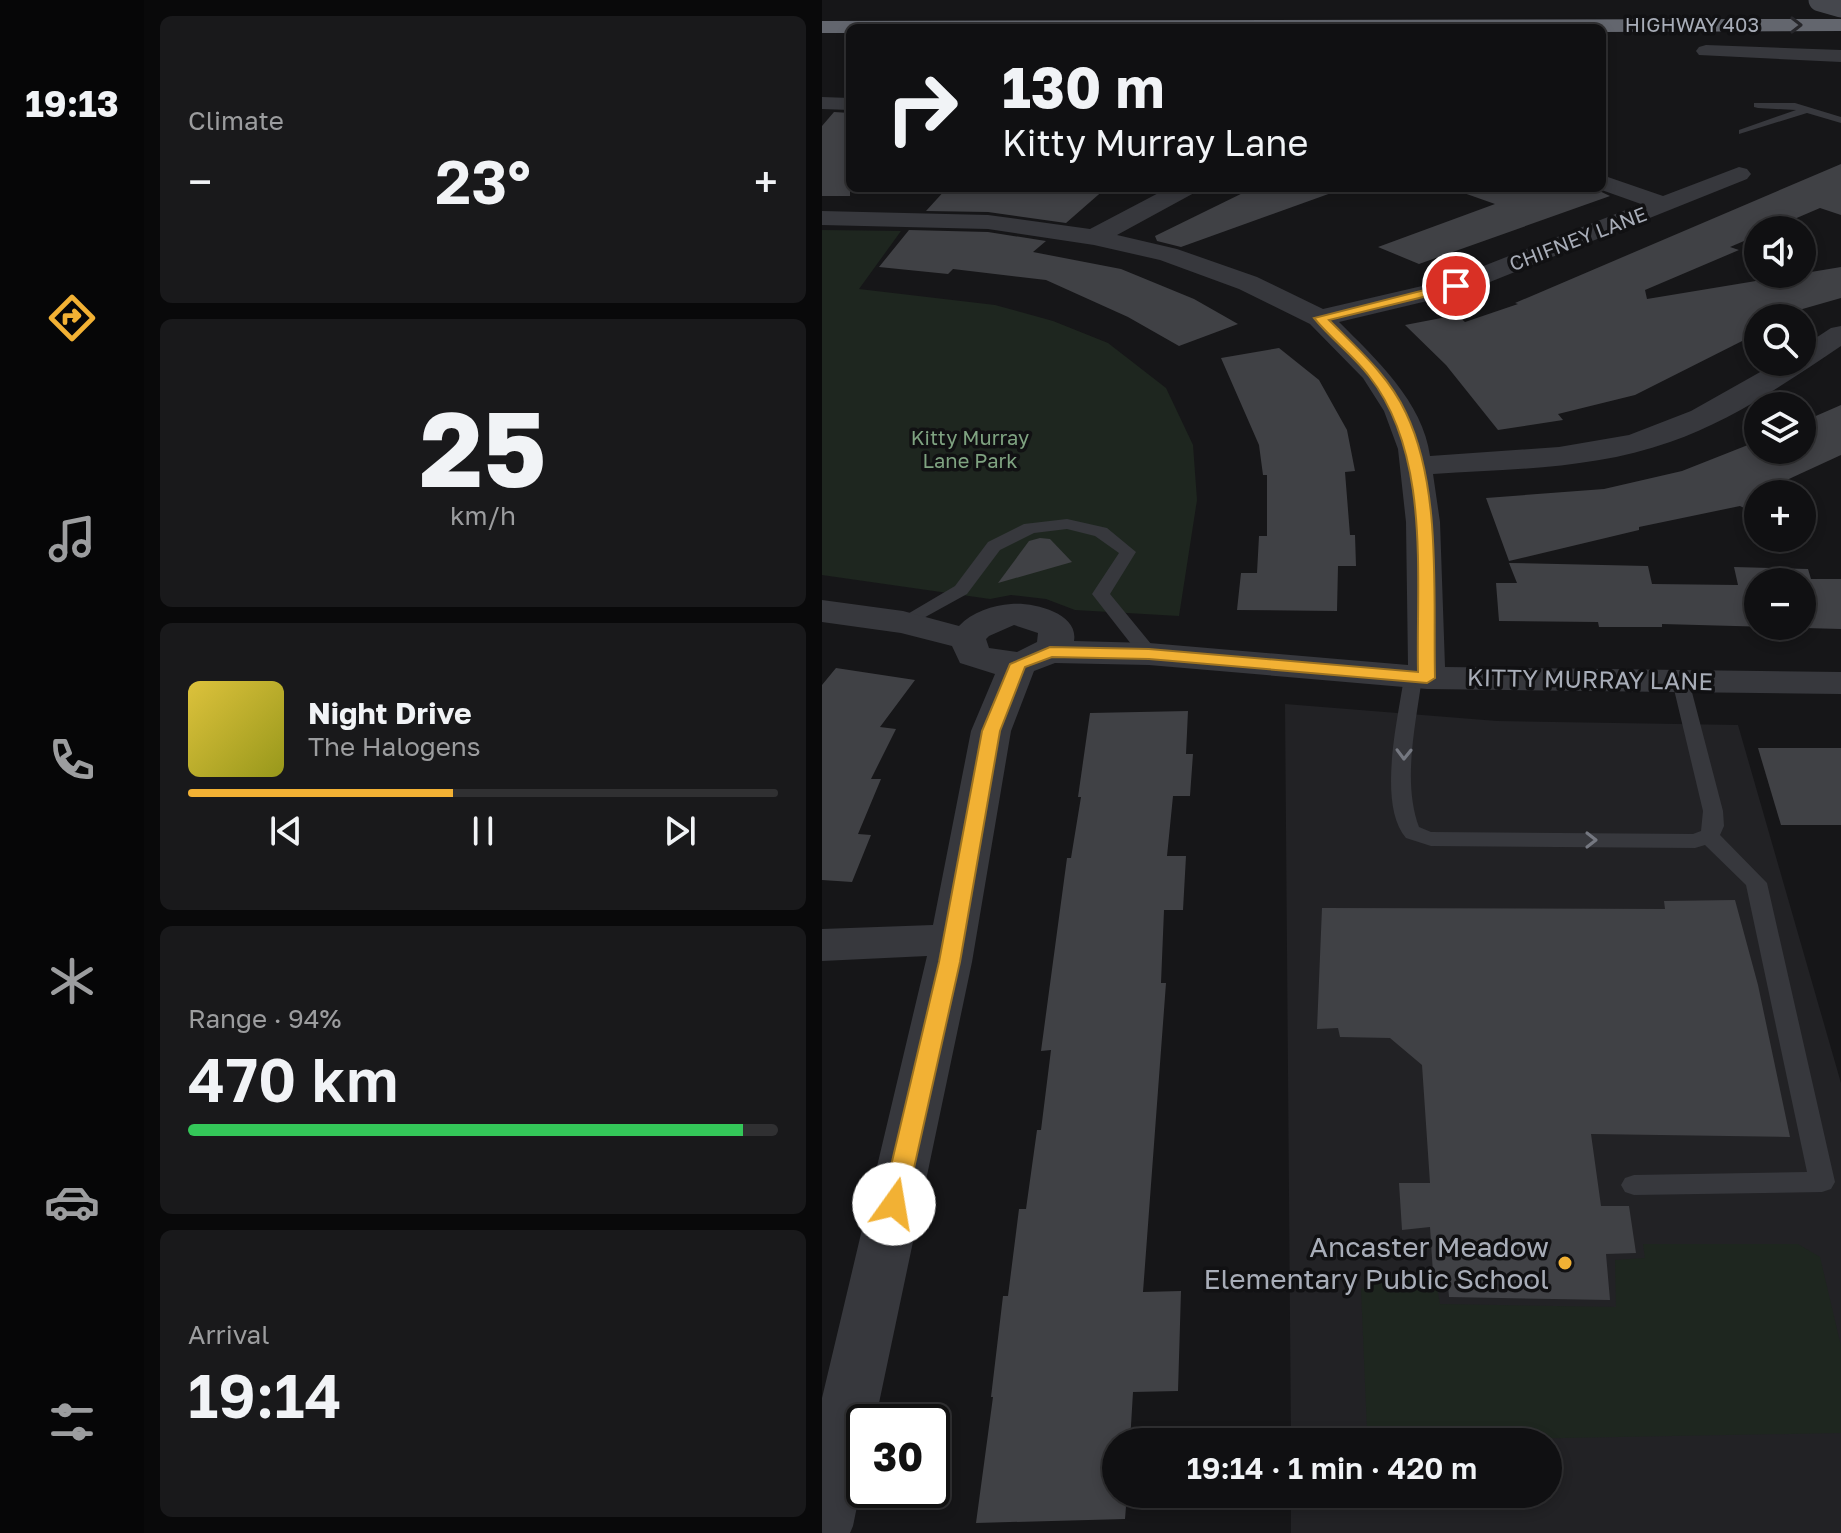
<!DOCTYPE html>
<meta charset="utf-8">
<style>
:root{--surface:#101012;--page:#19191b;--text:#f1f3f6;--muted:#9c9d9f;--line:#303032;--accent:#f2b134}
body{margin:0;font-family:"Golos Text",sans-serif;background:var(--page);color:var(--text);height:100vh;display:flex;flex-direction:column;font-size:30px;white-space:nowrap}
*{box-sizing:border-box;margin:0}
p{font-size:26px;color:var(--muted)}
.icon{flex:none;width:44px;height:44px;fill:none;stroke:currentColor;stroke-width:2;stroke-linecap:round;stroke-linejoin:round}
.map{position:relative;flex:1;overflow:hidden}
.sheet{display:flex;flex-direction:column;gap:16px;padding:16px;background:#09090a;width:678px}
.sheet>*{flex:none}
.top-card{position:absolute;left:24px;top:24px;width:760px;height:168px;border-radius:12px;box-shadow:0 4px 12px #0003,0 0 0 2px var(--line);background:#101012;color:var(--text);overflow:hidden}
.buttons{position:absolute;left:922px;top:216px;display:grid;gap:16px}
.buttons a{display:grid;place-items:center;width:72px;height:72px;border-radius:50%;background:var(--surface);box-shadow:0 4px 12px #0003,0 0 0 2px var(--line);font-size:40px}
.speed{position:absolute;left:24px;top:1404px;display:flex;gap:16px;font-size:40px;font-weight:700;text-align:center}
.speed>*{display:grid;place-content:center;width:104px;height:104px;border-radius:50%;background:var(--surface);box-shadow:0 4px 12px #0003,0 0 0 2px var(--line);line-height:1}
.speed .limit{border:4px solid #111;border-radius:12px;background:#fff;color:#111}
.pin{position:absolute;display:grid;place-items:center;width:68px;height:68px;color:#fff;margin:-34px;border:4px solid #fff;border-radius:50%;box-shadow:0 2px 8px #0007}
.me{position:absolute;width:88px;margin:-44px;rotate:13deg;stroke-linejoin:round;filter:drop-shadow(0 0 6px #0008)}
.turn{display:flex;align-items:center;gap:28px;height:168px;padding:0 24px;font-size:36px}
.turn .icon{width:104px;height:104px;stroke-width:2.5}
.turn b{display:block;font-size:56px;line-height:68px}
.big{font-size:60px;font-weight:600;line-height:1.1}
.sheet .widget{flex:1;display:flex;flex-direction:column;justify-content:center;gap:12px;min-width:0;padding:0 28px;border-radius:12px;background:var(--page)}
.sheet .dial{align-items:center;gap:0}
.dial b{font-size:104px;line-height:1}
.song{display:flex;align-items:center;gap:24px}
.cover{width:96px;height:96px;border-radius:12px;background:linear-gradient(135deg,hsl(50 70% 55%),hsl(60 70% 35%))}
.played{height:8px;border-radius:4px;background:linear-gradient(90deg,var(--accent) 45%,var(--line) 45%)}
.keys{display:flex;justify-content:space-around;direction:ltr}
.heat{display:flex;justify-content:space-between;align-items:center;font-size:44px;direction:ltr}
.charge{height:12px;border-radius:6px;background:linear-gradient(90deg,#34c759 94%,var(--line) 0)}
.trip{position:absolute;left:280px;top:1428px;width:460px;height:80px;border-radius:40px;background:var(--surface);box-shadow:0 4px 12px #0003,0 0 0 2px var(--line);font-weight:600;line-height:80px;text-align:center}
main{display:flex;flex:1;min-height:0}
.tab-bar{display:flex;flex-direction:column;width:144px;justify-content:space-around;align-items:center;background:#060607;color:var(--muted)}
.tab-bar .icon{width:56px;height:56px}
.tab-bar .selected{color:var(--accent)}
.tab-bar b{font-size:36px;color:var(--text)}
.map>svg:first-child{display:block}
.built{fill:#222225}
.green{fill:#1e261f}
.building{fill:#404145;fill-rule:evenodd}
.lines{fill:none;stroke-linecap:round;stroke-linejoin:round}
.service{fill:#37383d;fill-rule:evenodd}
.minor{fill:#37383d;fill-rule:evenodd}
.motorway{fill:#63666e;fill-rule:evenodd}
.secondary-bridge{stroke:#45474d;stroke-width:23}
.oneway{stroke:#26262a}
.oneway2{stroke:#757881}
.route{fill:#f2b134;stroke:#9d7322;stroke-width:2}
.poi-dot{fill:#f2b134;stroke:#111113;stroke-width:3}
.labels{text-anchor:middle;stroke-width:7;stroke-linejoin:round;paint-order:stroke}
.far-street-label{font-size:20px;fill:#a8adb8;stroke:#111113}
.far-park-label{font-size:20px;fill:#7fa381;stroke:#111113}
.street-label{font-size:24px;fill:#a8adb8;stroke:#111113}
.near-poi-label{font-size:28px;fill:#a8adb8;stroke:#111113;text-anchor:end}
</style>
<main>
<nav class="tab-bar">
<b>19:13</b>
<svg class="icon selected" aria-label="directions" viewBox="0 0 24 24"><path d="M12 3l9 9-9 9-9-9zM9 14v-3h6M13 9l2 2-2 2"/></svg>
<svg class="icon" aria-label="music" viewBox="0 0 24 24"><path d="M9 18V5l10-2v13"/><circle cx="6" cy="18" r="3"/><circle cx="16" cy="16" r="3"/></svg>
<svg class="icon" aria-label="phone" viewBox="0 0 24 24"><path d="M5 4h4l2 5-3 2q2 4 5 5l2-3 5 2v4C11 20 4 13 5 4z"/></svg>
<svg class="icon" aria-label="climate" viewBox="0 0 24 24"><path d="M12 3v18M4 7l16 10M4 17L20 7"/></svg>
<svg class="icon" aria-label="car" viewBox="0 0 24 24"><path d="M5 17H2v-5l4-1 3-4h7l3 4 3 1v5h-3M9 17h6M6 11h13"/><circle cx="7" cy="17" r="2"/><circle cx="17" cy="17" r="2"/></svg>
<svg class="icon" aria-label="filters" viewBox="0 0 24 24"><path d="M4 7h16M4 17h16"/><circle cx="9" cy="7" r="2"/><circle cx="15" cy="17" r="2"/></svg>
</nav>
<section class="sheet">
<div class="widget"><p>Climate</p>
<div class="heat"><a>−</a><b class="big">23°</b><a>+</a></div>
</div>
<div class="widget dial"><b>25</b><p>km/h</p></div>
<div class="widget">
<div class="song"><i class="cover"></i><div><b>Night Drive</b><p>The Halogens</p></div></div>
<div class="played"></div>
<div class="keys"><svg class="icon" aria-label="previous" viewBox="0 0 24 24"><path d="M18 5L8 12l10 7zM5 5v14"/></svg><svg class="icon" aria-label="pause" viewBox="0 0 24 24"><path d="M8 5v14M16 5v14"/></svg><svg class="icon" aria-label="next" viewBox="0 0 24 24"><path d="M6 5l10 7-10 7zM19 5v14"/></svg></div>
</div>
<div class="widget"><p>Range · 94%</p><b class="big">470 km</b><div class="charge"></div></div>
<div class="widget"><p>Arrival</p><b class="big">19:14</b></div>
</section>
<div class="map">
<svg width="1019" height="1533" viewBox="0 0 1019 1533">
<rect width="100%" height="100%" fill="#161618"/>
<polygon class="built" points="463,704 675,721 916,725 1019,1083 1019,1533 469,1533 469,1494 726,1494 726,1442 469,1442"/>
<g class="green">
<polygon points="0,230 79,231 37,289 173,305 231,321 286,343 344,388 371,445 375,500 357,616 253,610 224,599 189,595 168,599 0,575"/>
<path d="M821 1244H976L998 1257 1019 1346V1433L578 1441 577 1434 545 1430 539 1289C568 1275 580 1268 613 1277L618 1304 794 1307 793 1260 823 1258Z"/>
</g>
<g class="building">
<polygon points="12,112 28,113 28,196 0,196 0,126"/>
<polygon points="1019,164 1019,215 998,208 947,230 936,230 936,235 908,247 917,250 823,290 825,299 1019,267 1019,298 977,310 963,318 936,318 936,333 813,395 736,414 741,420 676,430 624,365 583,325 635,315 643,322 696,304 693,303"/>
<polygon points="125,188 284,188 244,223 166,212 104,211"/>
<polygon points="431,188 512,188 512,192 359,247 335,241 333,236"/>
<polygon points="640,188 771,188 788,196 597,264 556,247 673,204 639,192"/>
<polygon points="87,230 166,232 224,241 211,252 299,269 372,299 416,324 357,346 306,317 224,280 131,269 126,274 57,267"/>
<polygon points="457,348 497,380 525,430 533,471 523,472 528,535 533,535 534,566 516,566 515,611 415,610 419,573 435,573 437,536 445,536 445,475 441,475 437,445 399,358"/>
<polygon points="1019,405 1019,455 956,484 968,490 958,494 936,494 936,503 922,508 918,506 817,527 817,530 687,561 664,498 782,489 860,471 936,441 936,450 980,450 980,422"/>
<polygon points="218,538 228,539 250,562 176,583 207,541"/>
<path d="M687 563 826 566 830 584 916 585 912 567 986 569 989 579H1019V629L840 624V627H777L776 622 677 621 674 583H695ZM936 582H980V626H936Z"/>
<polygon points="14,668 93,680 58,727 74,729 49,779 59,779 36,834 49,835 30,882 0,880 0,685"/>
<polygon points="366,711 364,754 371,754 368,796 351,796 345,856 364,856 361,910 342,910 339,983 344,983 321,1292 359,1291 356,1391 311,1392 308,1442 294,1442 294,1494 305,1494 303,1519 154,1523 171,1397 169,1397 181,1296 186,1296 197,1209 204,1209 215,1130 219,1130 229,1050 219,1051 245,858 249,858 259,797 256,797 268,713"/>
<polygon points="936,748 1019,748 1019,825 959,825"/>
<polygon points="913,900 936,985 968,1137 769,1134 779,1206 807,1206 814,1253 784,1254 788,1300 627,1297 625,1273 611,1273 608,1227 580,1230 577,1183 608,1183 600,1065 568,1038 518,1037 516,1028 495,1029 500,908 843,909 842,901"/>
</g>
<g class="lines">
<g class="service">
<polygon points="932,103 973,103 1019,117 1019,123 985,113 917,134 917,130 974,110 936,108 932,107"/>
<polygon points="245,519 285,528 314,552 288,594 334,650 336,654 334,658 320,658 270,594 297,553 273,536 245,529 212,533 178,550 145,594 87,626 81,627 72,622 133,586 166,542 202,524"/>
<path d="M591 671 600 677C594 724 580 781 597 827L609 832 871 834 879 831 881 811 850 681 859 675 866 677 901 811 902 826 898 835 945 883 1013 1182 1009 1189 1000 1192 812 1195 803 1192 799 1185 803 1178 812 1175 985 1172 924 885 883 845 873 848 609 846 584 838C555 804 576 719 582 677Z"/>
</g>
<g class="minor">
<polygon points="884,45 1019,50 1019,62 877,55 874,51 877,47"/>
<polygon points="0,97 28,98 28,110 0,109"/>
<path d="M917 167 925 169 929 174 925 179 643 292 517 322C553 358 601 402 608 456L737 447 807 435 869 411 956 362H980V347L1009 328 1019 326V346C965 382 910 421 848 442 772 469 691 469 611 474L618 522 623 667 1019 672V694L605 689 327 665 233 663 212 671 189 731 150 962 53 1422H42V1472L31 1526 28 1533H0V1398L105 956 0 961V929L111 925 149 731 173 674 138 663 130 646 79 633 0 622V600L81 611 137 626C150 612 171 605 189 604 211 602 257 613 252 641L327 643 586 665 584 522 576 449 562 411 541 378 488 324 417 289 338 260 272 245 166 229 0 225V211L166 215 268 229 346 188H376L372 193 295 235 355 249 435 277 501 309 626 280 819 204 774 188H780V175L841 196ZM192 625 216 633 215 642 195 652 167 648 164 639 167 636Z"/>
</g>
<polygon class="motorway" points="1019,19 1019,31 780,32 780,28 28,28 28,33 0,33 0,21"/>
<polyline class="secondary-bridge" points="998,0 1019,6"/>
</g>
<defs><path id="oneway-chevron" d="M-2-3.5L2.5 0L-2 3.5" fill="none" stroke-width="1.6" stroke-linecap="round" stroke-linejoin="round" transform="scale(2)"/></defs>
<use class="oneway" href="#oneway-chevron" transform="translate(974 25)"/>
<g class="oneway2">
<use href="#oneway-chevron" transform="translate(582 754) rotate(91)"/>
<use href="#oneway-chevron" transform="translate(769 840)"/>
</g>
<path class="route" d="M634 282 640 286 638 288 507 320C536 349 567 376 584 413 620 488 611 596 613 678L605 683 327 659 230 657 203 667 178 731 138 962 84 1204 81 1211 72 1214 64 1211 60 1204 117 962 160 731 188 664 228 647 327 649 596 672C594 577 609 455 547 376 531 355 509 339 492 318Z"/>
<circle class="poi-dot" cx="743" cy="1263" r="8"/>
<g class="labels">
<g class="far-street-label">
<text x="870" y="32">HIGHWAY 403</text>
<text transform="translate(756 239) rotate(-21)" y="7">CHIFNEY LANE</text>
</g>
<g class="far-park-label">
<text x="148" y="445">Kitty Murray<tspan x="148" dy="23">Lane Park</tspan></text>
</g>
<g class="street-label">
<text transform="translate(768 680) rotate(1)" y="8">KITTY MURRAY LANE</text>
</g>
<g class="near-poi-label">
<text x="727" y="1257">Ancaster Meadow<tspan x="727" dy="32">Elementary Public School</tspan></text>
</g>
</g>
</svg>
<div class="buttons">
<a><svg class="icon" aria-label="sound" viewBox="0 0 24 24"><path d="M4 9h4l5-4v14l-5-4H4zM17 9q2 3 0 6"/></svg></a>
<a><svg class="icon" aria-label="search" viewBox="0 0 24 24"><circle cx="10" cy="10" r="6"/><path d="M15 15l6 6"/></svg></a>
<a><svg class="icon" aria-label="layers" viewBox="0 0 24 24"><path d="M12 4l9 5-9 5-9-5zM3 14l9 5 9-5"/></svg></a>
<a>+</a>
<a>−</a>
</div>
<div class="speed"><div class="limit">30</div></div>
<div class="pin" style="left:634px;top:286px;background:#d93025"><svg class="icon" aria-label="arrive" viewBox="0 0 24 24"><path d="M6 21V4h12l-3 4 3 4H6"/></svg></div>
<svg class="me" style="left:72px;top:1204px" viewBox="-20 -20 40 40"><circle r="19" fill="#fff"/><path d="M0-13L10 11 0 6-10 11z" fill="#f2b134"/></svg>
<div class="trip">19:14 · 1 min · 420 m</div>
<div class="top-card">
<div class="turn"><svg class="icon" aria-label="right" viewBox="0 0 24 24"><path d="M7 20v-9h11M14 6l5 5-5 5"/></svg><div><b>130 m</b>Kitty Murray Lane</div></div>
</div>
</div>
</main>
